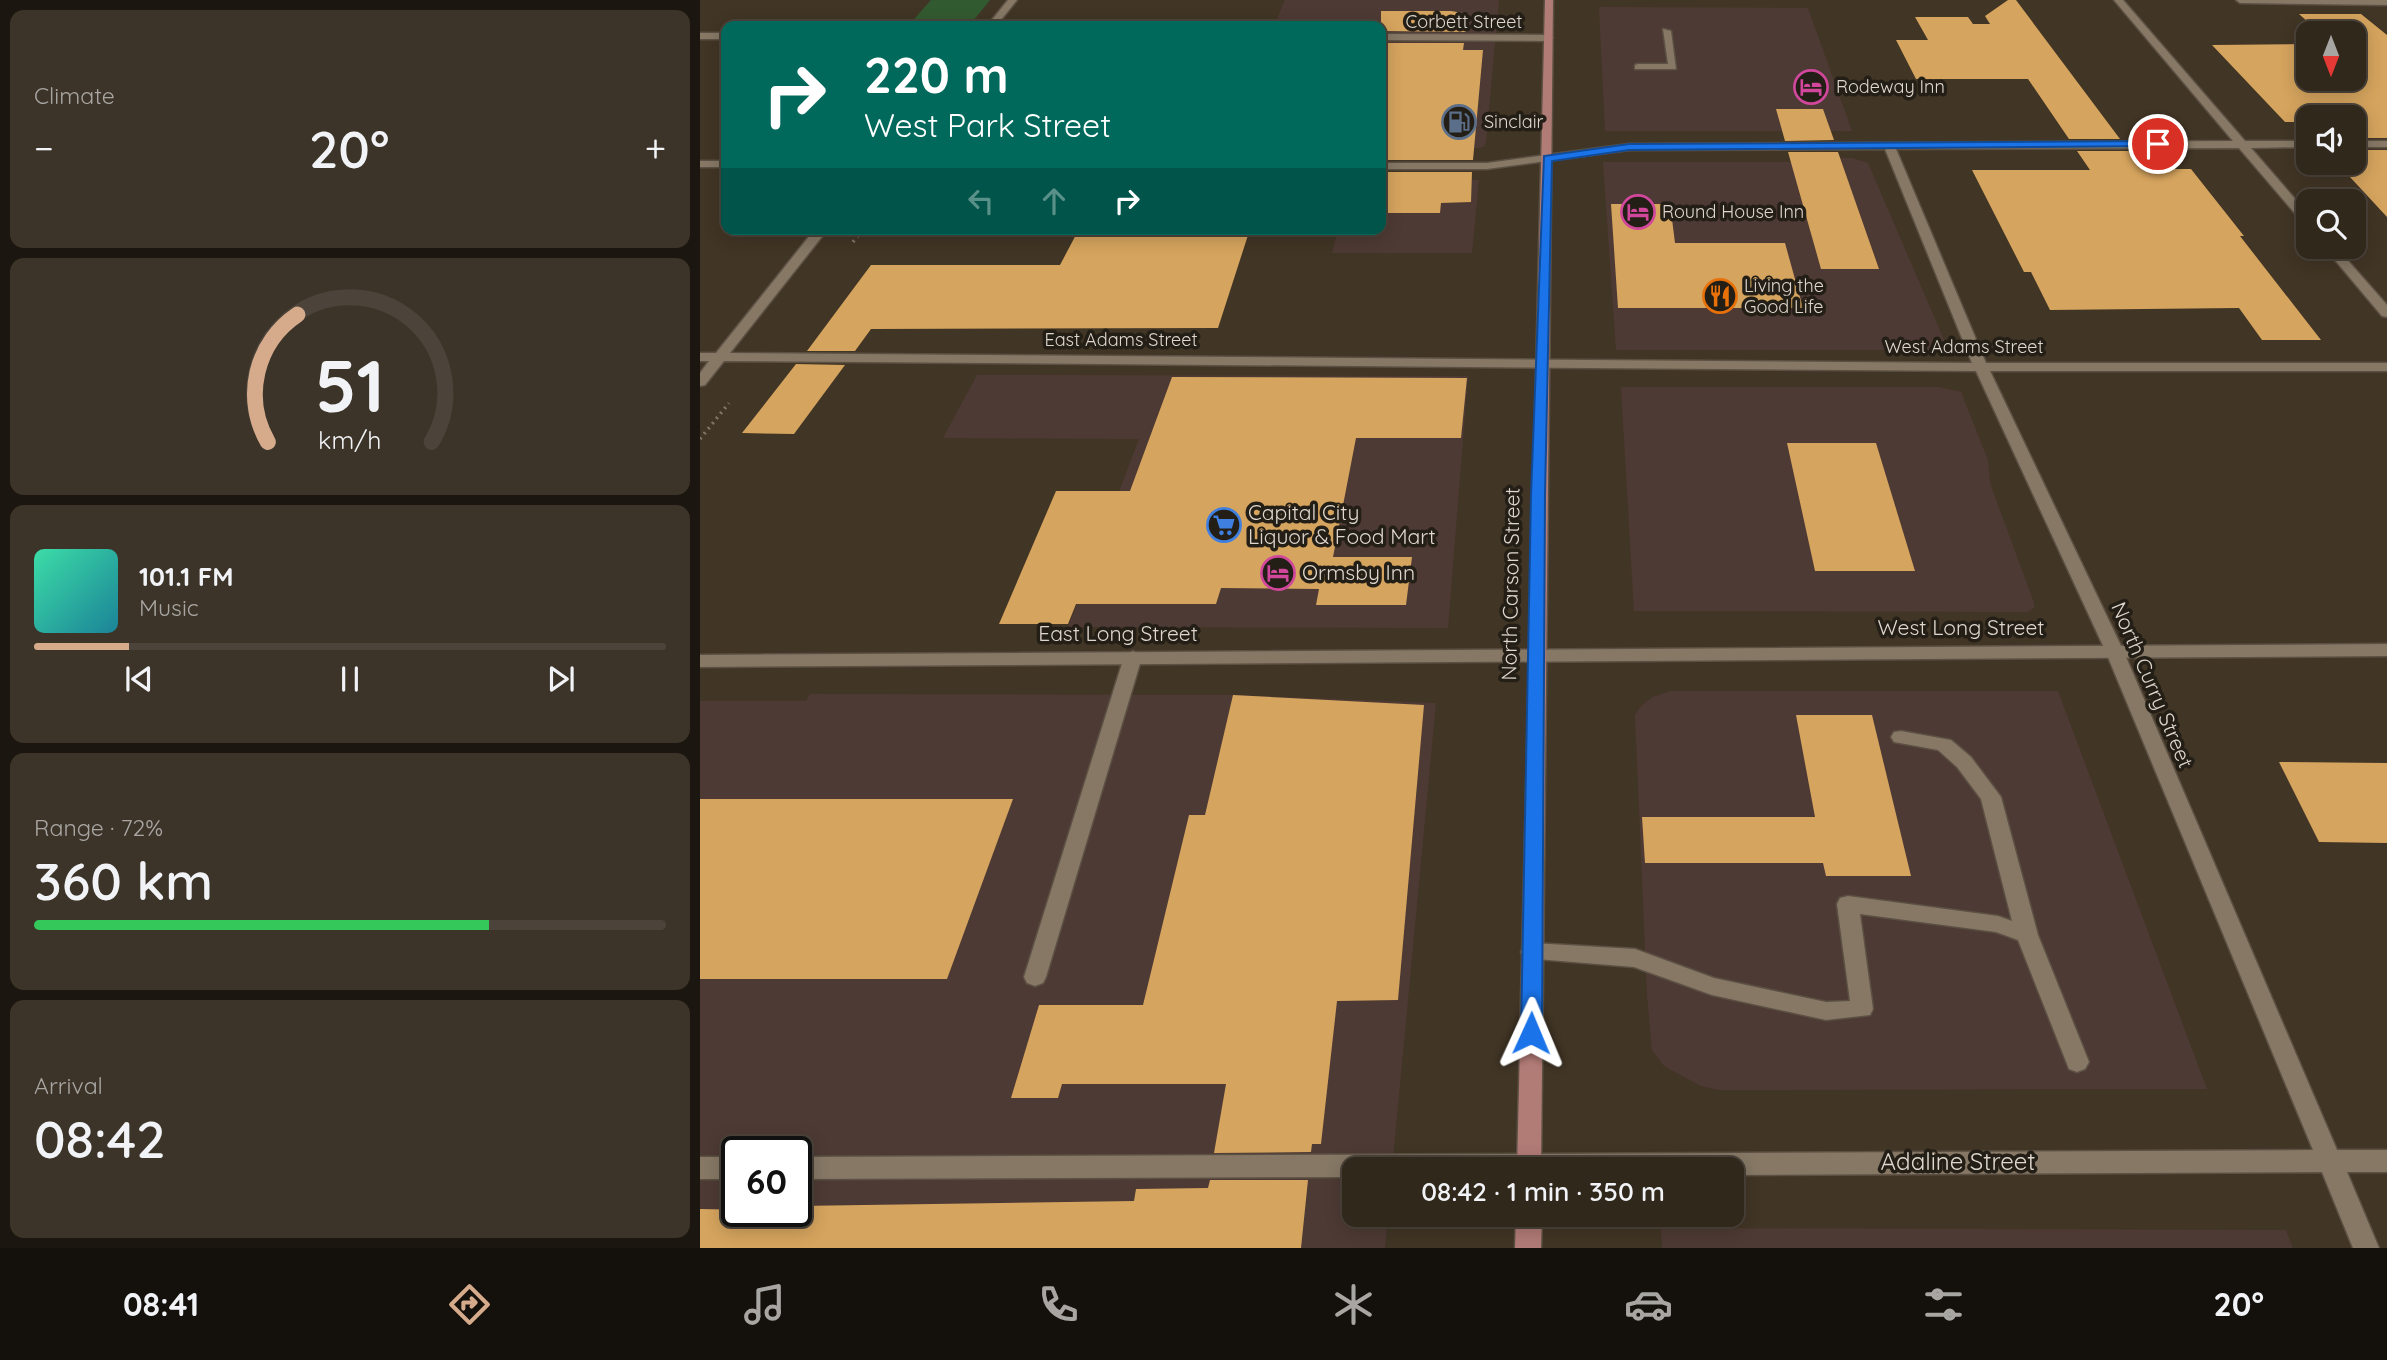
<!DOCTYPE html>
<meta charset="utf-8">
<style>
:root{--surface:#31281c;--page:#3d3429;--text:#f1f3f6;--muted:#a8a6a3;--line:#4c443b;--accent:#d6ab8b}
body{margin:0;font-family:Quicksand,sans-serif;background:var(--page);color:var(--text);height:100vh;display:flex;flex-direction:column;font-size:26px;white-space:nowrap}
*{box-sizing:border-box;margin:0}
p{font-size:23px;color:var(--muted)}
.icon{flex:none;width:38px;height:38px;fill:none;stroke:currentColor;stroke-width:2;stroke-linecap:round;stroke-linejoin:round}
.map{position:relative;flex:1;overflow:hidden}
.panel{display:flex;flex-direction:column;gap:10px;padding:10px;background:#1b160f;width:700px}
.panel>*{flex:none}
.banner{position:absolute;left:21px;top:21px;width:665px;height:214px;border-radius:14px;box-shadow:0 4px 18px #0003,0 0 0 2px var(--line);background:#00695c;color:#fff;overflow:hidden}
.needle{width:46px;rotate:180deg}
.fabs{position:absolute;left:1596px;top:21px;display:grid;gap:14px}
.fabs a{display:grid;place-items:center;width:70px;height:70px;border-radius:14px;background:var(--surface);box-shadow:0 4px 18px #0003,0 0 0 2px var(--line);font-size:35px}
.speed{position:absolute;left:21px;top:1136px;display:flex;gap:14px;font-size:35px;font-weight:700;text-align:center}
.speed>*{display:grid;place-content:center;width:91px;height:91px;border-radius:50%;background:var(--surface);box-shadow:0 4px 18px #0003,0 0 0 2px var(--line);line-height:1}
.speed .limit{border:4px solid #111;border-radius:10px;background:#fff;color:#111}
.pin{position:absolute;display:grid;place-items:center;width:60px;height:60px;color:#fff;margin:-30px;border:4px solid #fff;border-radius:50%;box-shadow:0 2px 7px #0007}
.me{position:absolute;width:77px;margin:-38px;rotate:1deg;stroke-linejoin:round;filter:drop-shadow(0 0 5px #0008)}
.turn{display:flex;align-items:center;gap:24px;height:147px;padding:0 28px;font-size:32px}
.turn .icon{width:91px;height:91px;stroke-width:2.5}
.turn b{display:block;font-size:49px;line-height:60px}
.lanes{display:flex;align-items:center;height:66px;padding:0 28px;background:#0003;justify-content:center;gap:35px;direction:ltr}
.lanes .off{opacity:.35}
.big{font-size:52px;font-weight:600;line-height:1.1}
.panel .card{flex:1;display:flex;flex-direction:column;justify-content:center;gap:10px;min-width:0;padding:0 24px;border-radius:14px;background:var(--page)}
.panel .dial{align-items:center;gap:0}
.dial svg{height:182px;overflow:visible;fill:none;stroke:var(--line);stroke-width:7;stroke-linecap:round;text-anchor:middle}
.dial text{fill:var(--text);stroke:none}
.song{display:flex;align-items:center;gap:21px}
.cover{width:84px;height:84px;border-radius:10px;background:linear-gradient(135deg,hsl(160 70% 55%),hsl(190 70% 35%))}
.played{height:7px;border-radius:4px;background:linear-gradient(90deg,var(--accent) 15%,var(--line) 15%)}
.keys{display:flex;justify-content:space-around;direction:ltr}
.heat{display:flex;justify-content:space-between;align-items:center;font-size:38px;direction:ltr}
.charge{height:10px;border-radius:5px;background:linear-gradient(90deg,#34c759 72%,var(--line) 0)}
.trip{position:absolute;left:642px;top:1157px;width:402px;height:70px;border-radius:14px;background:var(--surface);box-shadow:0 4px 18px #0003,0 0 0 2px var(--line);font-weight:600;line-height:70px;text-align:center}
.tab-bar{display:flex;height:112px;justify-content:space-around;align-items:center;background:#14100b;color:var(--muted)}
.tab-bar .icon{width:49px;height:49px}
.tab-bar .on{color:var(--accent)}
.tab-bar b{font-size:32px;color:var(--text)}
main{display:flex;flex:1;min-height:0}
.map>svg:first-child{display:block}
.commercial{fill:#4e3a34;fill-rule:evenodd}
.green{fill:#325a30}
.building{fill:#d5a45e}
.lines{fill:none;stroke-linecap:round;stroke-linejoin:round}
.service-casing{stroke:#5b5043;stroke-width:3}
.minor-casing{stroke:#5b5043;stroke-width:3}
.tertiary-casing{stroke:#5b5043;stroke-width:3}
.primary-casing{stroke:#5b5043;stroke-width:3}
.path{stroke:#807668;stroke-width:3.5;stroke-dasharray:2 4.5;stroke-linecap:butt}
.service{fill:#867865;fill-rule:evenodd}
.minor{fill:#867865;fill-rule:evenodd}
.tertiary{fill:#867865;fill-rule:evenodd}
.primary{fill:#b17b76;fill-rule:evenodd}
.route{fill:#1a73e8;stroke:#114b97;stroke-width:2}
.labels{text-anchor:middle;stroke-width:7;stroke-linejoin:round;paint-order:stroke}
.far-street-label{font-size:18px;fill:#dfd7cd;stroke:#231e16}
.far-poi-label{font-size:18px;fill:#dfd7cd;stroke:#231e16;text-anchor:start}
.poi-label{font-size:21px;fill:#dfd7cd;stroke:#231e16;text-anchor:start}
.street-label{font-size:21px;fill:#dfd7cd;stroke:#231e16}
.near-street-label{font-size:24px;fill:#dfd7cd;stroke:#231e16}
</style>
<main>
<section class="panel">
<div class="card"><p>Climate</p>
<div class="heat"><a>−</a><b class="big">20°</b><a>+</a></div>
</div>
<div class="card dial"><svg viewBox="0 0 100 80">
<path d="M14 69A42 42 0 1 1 86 69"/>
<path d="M14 69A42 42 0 0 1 27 13" stroke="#d6ab8b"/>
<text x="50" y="56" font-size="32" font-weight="700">51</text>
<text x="50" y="72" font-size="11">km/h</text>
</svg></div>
<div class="card">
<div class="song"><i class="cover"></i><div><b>101.1 FM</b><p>Music</p></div></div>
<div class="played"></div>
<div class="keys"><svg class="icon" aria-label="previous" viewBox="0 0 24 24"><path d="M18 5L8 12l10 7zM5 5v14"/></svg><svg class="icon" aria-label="pause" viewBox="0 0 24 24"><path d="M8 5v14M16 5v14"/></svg><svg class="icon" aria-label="next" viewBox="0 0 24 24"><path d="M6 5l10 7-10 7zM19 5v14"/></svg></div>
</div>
<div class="card"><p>Range · 72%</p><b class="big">360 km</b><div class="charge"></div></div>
<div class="card"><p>Arrival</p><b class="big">08:42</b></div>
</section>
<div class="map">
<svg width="1687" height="1248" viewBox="0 0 1687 1248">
<rect width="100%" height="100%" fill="#413525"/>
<g class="commercial">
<polygon points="585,0 799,0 786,142 784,147 752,152 681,152 681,26 574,26"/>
<polygon points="899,7 1108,8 1152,131 905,131"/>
<polygon points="1108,158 1152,158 1168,163 1245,342 1230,350 916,350 903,162 1109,162"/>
<polygon points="722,180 779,180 772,253 632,253 638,229 681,229 681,184 705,184"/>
<polygon points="277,375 768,376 748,628 368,627 439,439 243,438"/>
<polygon points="921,387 1238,387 1261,392 1288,460 1290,483 1334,603 1334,608 1327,612 934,611"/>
<polygon points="970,691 1358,691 1507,1089 1019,1090 1001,1086 964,1066 952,1050 947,995 935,715 942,705 953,697"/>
<path d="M110 694 533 695 736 703 692 1169H654V1214L688 1215 685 1248H0V701H106ZM37 1152H96V1211H37Z"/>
<polygon points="961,1228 1586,1230 1593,1248 962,1248"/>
</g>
<polygon class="green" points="231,0 290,0 269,26 208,26"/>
<g class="building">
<polygon points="1308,0 1316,0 1420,139 1369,139 1328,79 1216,79 1196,40 1228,40 1215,17 1268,17 1273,24 1290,24 1285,16"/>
<polygon points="681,11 751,11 769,14 766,32 681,31"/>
<polygon points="1599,14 1661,14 1687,35 1687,138 1654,138 1654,117 1608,117 1608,132 1599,122 1585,122 1512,45 1608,44 1608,79 1654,79 1654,33 1620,33"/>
<polygon points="681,43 764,43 763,50 783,50 773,160 681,160"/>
<polygon points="1076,109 1123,109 1134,140 1085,141"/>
<polygon points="1654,150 1687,150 1687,217 1637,163 1654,163"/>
<polygon points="1377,151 1429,151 1442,169 1491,169 1544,236 1540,236 1621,340 1562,340 1539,308 1350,310 1331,272 1324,272 1272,170 1390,170"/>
<polygon points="1088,152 1138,152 1179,269 1121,269"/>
<polygon points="681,172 772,172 771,202 741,203 740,213 681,213"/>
<polygon points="911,204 963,204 964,219 972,219 975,243 1085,243 1103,308 918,308"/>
<polygon points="379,229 550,229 518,328 171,329 155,351 107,351 171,265 360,265"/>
<polygon points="96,364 145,365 94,434 42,433"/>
<polygon points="472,377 767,378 761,438 656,438 633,557 712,557 706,605 616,605 619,589 521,588 516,604 376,604 368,624 299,624 356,491 430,491"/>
<polygon points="1087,443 1176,443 1215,571 1115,571"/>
<polygon points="533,695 724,705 698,1000 637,1001 621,1144 612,1144 611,1152 514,1153 526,1084 362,1084 358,1098 311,1098 339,1005 443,1005 489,815 505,815"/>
<polygon points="1096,715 1172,715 1211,876 1126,876 1123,863 945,863 942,817 1115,817"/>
<polygon points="1579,762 1687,763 1687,843 1619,842"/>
<polygon points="0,799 313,799 247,979 0,979"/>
<polygon points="510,1180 608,1180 601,1248 0,1248 0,1209 96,1211 96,1206 434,1201 436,1189 508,1188"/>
</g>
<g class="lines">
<g class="service-casing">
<g id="service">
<polygon points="963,29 971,31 976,69 935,69 935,65 938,64 968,64"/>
<polygon points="433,651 442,657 346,977 343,983 335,986 327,983 324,977 424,657"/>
<polygon points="1201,731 1251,740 1271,757 1301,797 1338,935 1389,1062 1385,1069 1377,1072 1369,1069 1318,940 1296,932 1160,914 1173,1009 1170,1015 1126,1020 1012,995 934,967 824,958 821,952 824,946 832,943 935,949 1014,978 1126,1002 1150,1001 1137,904 1140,898 1148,896 1298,916 1312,921 1281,799 1257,767 1238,750 1194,742 1191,737 1194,732"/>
<polygon points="829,1154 838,1157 841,1165 840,1169 654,1169 654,1177 96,1179 96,1157"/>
<rect x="0" y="1157" width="37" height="22"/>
</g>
</g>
<g class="minor-casing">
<g id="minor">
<polygon points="308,0 317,0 296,26 287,26"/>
<polygon points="1414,0 1423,0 1545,141 1608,141 1608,147 1551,148 1608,214 1608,225 1604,224 1539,148 1196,149 1286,363 1687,363 1687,371 1290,371 1423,650 1637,1150 1687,1150 1687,1172 1647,1172 1679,1248 1653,1248 1622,1172 1032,1175 1032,1169 818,1169 817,1165 820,1157 829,1154 1613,1150 1405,650 1276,371 24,361 5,385 0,386 0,373 9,361 0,361 0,353 16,353 115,229 128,229 30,353 1272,363 1185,149 929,150 787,169 681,169 681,163 787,163 929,144 1533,141"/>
<polygon points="1536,0 1687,0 1687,5 1540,3"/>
<rect x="0" y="33" width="26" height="6"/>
<polygon points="681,34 848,35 853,38 848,41 681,40"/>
<rect x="1654" y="141" width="33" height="6"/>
<rect x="0" y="161" width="26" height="6"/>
<polygon points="1624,247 1636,247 1687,305 1687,317 1682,316"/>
</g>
</g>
<g class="tertiary-casing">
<polygon id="tertiary" points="1687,644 1687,656 0,667 0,655"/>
</g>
<g class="primary-casing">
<g id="primary">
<polygon points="845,0 853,0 841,1169 817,1169"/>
<polygon points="816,1214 842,1214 841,1248 815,1248"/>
</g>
</g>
<g class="path">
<polyline points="153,242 163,229"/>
<polyline points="0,439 29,403"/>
</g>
<use href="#service" class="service"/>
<use href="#minor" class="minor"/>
<use href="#tertiary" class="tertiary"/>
<use href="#primary" class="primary"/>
</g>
<polygon class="route" points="1458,141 1463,144 1461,146 929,150 852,161 845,495 842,1033 839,1039 831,1042 824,1039 821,1033 831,495 844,156 929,144"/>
<defs>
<g id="hotel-ring" transform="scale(1.75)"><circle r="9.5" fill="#231e16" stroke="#d1479c" stroke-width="1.5"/><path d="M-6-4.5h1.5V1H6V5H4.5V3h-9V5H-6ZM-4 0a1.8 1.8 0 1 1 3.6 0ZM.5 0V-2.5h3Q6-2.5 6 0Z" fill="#d1479c"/></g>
<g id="fuel-ring" transform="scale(1.75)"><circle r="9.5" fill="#231e16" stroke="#5c6f8a" stroke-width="1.5"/><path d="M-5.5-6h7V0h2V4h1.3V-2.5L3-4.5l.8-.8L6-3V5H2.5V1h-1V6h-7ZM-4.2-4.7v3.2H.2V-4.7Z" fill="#5c6f8a"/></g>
<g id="restaurant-ring" transform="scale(1.75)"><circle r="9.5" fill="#231e16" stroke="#e8710a" stroke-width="1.5"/><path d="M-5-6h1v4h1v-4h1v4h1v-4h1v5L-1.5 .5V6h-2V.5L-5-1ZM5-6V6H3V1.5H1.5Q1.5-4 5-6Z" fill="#e8710a"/></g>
<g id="supermarket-ring" transform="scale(1.75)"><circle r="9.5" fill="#231e16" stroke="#3f7fe0" stroke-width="1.5"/><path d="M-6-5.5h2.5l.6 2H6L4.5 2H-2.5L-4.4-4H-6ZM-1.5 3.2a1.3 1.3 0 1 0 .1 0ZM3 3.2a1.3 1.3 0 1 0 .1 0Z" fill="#3f7fe0"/></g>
</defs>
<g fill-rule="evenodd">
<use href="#hotel-ring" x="1111" y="87"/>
<use href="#fuel-ring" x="759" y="122"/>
<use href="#hotel-ring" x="938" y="212"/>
<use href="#restaurant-ring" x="1020" y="296"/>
<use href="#supermarket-ring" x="524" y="525"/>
<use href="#hotel-ring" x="578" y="573"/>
</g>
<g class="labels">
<g class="far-street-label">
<text x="764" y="28">Corbett Street</text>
<text x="421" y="346">East Adams Street</text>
<text x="1264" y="353">West Adams Street</text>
</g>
<g class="far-poi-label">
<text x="1136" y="93">Rodeway Inn</text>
<text x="784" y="128">Sinclair</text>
<text x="962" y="218">Round House Inn</text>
<text x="1044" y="292">Living the<tspan x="1044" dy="21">Good Life</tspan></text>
</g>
<g class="poi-label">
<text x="548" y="520">Capital City<tspan x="548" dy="24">Liquor &amp; Food Mart</tspan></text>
<text x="602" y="580">Ormsby Inn</text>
</g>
<g class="street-label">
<text transform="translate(811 584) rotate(-89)" y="7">North Carson Street</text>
<text x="1261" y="635">West Long Street</text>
<text x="418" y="641">East Long Street</text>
<text transform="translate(1452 685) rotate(67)" y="7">North Curry Street</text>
</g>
<g class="near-street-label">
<text x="1258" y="1170">Adaline Street</text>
</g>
</g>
</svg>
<div class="fabs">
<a><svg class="needle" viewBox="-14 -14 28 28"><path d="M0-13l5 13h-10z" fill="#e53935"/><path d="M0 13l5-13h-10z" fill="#a8a6a3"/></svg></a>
<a><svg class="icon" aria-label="sound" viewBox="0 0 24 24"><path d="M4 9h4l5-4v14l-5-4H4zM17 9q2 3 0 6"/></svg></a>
<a><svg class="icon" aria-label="search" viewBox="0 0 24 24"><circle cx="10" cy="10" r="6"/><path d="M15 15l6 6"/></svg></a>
</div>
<div class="speed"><div class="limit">60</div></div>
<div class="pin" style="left:1458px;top:144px;background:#d93025"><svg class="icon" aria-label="arrive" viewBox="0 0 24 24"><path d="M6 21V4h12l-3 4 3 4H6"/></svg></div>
<svg class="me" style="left:831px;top:1033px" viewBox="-20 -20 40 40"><path d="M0-17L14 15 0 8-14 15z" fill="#1a73e8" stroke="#fff" stroke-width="4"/></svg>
<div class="trip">08:42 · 1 min · 350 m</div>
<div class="banner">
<div class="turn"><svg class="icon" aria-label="right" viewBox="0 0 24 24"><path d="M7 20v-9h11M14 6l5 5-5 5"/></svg><div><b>220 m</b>West Park Street</div></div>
<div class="lanes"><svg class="icon off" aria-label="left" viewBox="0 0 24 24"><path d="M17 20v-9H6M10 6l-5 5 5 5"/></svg><svg class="icon off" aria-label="ahead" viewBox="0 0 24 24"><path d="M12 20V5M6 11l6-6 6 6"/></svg><svg class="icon" aria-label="right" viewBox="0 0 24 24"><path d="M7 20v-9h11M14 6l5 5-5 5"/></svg></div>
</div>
</div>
</main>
<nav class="tab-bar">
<b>08:41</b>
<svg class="icon on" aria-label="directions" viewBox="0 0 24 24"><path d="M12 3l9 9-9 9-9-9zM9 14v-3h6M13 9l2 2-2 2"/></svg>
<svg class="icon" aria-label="music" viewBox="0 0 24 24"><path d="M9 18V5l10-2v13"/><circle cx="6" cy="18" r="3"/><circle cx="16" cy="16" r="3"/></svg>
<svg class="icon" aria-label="phone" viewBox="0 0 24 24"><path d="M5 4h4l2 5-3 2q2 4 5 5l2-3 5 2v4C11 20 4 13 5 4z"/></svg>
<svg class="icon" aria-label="climate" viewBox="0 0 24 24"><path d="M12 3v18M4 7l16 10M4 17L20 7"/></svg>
<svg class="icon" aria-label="car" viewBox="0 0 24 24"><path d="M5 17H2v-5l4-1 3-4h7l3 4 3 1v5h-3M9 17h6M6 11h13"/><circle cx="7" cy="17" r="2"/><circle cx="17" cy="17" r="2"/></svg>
<svg class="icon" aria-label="filters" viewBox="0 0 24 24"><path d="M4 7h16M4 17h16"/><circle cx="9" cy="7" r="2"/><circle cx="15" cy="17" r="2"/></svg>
<b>20°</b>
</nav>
